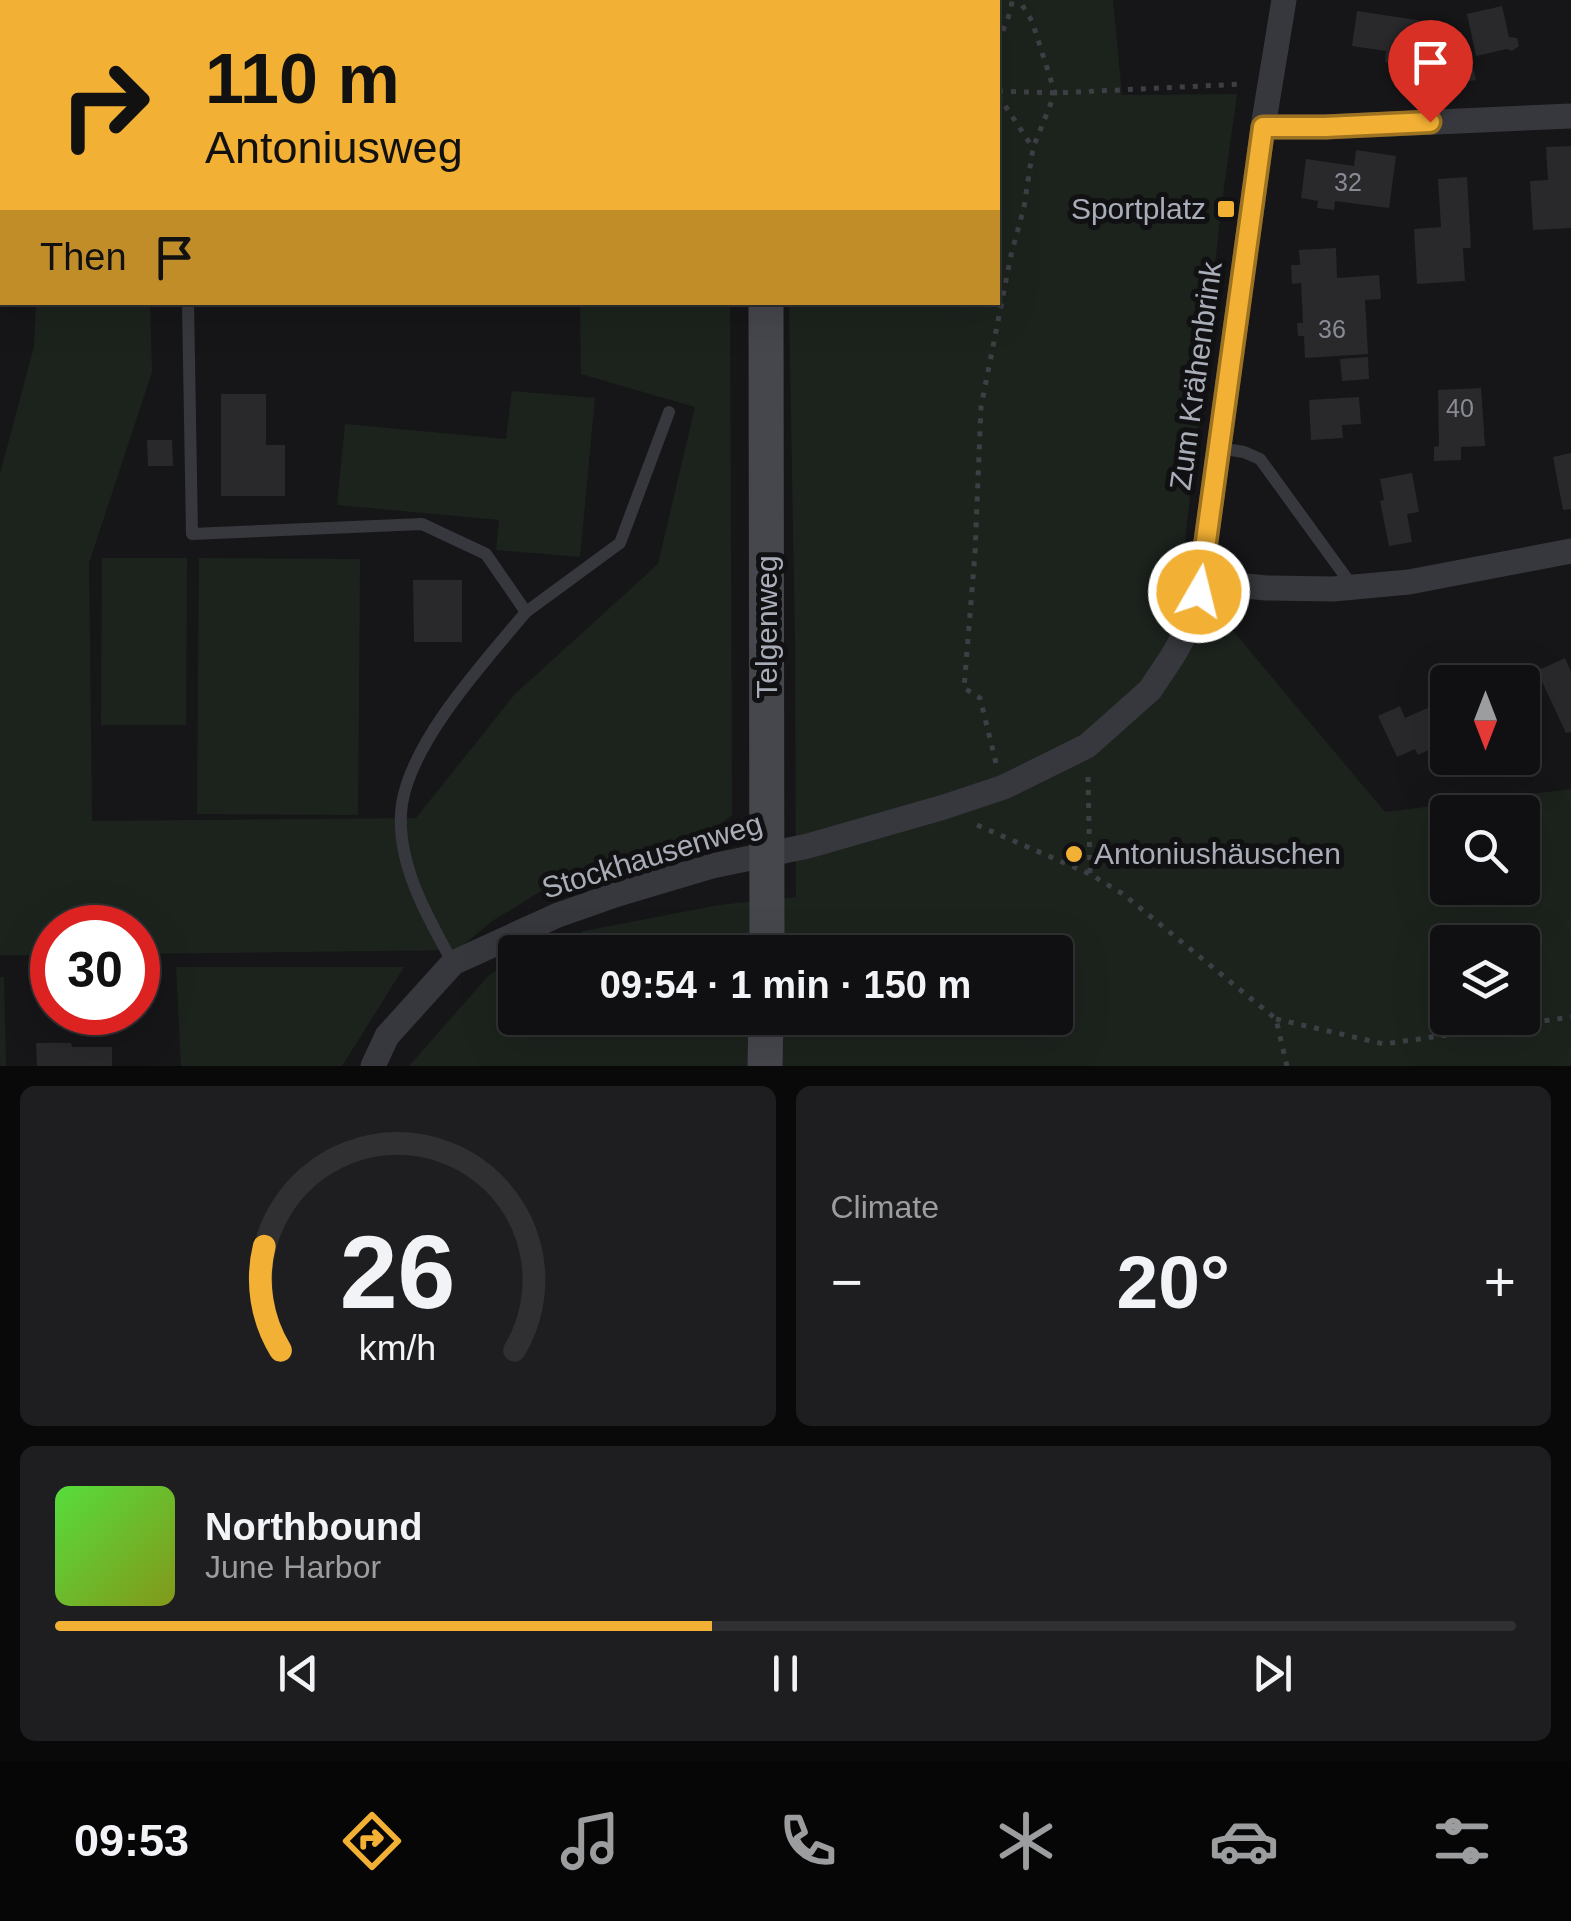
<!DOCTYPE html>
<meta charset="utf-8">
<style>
:root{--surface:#101012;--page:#1e1e20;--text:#f1f3f6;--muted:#9c9d9f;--line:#303032;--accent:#f2b134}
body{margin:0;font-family:Helvetica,sans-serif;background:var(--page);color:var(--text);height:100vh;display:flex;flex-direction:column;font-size:38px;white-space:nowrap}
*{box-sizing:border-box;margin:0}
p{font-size:32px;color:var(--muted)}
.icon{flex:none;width:55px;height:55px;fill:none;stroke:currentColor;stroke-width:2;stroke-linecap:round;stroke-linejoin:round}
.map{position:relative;height:1066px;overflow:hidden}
.details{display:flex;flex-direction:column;gap:20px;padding:20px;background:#09090a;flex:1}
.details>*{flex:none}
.banner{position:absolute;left:0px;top:0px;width:1000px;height:305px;box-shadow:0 10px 40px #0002,0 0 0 2px var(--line);background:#f2b134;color:#111;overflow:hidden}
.needle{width:65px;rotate:180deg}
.buttons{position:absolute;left:1430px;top:665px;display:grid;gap:20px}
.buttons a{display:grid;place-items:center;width:110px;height:110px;border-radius:10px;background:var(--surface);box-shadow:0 10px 40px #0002,0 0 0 2px var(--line);font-size:50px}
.speed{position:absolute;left:30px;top:905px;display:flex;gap:20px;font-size:50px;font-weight:700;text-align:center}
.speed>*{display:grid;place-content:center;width:130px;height:130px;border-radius:50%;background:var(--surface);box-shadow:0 10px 40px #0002,0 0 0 2px var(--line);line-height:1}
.speed .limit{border:15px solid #d22;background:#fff;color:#111}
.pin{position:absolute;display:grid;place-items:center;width:85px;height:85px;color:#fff;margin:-102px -42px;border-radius:50% 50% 50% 0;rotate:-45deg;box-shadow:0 0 10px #0007}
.pin .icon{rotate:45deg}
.me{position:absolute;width:110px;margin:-55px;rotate:8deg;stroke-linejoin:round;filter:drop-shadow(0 0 8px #0008)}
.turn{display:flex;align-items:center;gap:35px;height:210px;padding:0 40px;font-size:45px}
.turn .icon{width:130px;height:130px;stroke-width:2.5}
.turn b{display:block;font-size:70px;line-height:85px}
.then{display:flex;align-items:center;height:95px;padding:0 40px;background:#0003;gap:20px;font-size:38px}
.big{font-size:75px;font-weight:600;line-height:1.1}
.details .card{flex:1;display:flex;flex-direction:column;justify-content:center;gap:15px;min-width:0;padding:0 35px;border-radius:15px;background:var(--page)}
.details .dial{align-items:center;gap:0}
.dial svg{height:260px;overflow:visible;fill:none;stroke:var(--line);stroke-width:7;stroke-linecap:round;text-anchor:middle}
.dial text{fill:var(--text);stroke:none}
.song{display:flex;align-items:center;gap:30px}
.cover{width:120px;height:120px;border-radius:15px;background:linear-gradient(135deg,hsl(110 70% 55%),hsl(70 70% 35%))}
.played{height:10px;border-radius:5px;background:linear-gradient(90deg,var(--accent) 45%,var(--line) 45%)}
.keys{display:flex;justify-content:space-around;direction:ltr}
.heat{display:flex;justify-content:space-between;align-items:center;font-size:55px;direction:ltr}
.details .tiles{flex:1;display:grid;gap:20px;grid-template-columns:1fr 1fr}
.card:last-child{grid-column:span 2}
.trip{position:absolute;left:498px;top:935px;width:575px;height:100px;border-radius:10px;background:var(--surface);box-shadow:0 10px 40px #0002,0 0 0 2px var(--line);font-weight:600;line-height:100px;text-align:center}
.menu{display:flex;height:160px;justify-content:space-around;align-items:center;background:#060607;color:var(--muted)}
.menu .icon{width:70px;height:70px}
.menu .on{color:var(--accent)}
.menu b{font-size:45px;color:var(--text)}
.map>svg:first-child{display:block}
.green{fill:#1c231d;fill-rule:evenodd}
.building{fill:#29292c}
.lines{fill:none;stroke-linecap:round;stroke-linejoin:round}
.path{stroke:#3d3f44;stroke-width:5;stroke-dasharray:5 8;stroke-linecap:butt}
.service{stroke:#37383d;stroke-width:12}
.minor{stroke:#37383d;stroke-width:25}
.secondary{stroke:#45474d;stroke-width:35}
.route-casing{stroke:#9d7322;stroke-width:25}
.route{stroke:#f2b134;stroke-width:18}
.poi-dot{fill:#f2b134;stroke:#111113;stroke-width:4}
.labels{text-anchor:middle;stroke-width:10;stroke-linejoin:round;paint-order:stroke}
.number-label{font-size:25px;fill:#888b94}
.poi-label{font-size:30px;fill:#a8adb8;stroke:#111113;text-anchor:end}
.street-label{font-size:30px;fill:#a8adb8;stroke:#111113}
</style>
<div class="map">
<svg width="1571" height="1066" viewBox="0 0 1571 1066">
<rect width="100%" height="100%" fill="#161618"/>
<g class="green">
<rect x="198" y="0" width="324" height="2"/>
<rect x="572" y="0" width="156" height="2"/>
<path d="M784 0H1113L1122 95 1237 94 1221 209 1182 570 1385 812 1571 789V1066H409L490 974 515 962V1018H1055V952H537L584 931 719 905 796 897 795 641 789 303 998 302V2H784ZM1448 812H1522V888H1448ZM1448 942H1522V1018H1448Z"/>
<polygon points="36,303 150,303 152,372 89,563 92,821 416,818 515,694 658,564 695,407 581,374 580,303 730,303 732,815 692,845 563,877 491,922 458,950 138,954 138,928 52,928 52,955 0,955 0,474 34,346"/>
<polygon points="512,391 595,398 580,557 496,550 499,520 337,505 345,424 506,439"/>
<polygon points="102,558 187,558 186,725 101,725"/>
<polygon points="199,558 360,559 358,815 197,814"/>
<polygon points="176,967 404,967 342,1066 181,1066"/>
<polygon points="0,977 4,977 6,1066 0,1066"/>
</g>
<g class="building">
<polygon points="1502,6 1509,37 1517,38 1519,46 1512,51 1507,49 1476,56 1467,14"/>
<polygon points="1357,11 1423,21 1416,67 1385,62 1386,51 1352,46"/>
<polygon points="1470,56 1476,80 1460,83 1454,60"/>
<polygon points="1571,146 1571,228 1533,230 1530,181 1548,180 1546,147"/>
<polygon points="1356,150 1396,156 1389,208 1335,201 1334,210 1317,208 1318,201 1301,198 1306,159 1354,166"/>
<polygon points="1467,177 1471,248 1463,248 1465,281 1417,284 1414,229 1441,227 1438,179"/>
<polygon points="1336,248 1337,278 1379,275 1381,299 1365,300 1368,354 1305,358 1304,336 1298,336 1297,323 1303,323 1301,283 1292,284 1291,265 1300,265 1299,250"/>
<polygon points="1368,357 1369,379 1342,381 1340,359"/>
<polygon points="1481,388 1485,446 1461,447 1461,460 1434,461 1434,447 1439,446 1438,390"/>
<polygon points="221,394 266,394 266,445 285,445 285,496 221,496"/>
<polygon points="1359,397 1361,424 1342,425 1343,438 1311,440 1309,400"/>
<polygon points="147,440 172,440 173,466 148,466"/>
<polygon points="1571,453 1571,509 1563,510 1553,457"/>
<polygon points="1412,473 1419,512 1407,514 1412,542 1389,546 1380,501 1384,500 1380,479"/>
<polygon points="413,580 462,580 462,642 414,642"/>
<polygon points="1565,658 1571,672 1571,732 1566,733 1537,671"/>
<polygon points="1448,699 1448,741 1418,755 1415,749 1397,757 1378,716 1400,706 1405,718"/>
<polygon points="36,1043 71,1043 72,1047 112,1047 112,1066 37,1066"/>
</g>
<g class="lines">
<g class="path">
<polyline points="998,43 1011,10 1012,0"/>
<polyline points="998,91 1055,93 1243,84"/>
<polyline points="998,95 1033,148"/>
<polyline points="996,763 980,698 964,688 975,553 981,407 1011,255 1024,207 1033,148 1055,93 1032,21 1019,0"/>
<polyline points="1088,777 1090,874"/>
<polyline points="977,825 1090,874 1123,894 1276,1019 1287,1066"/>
<polyline points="1276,1019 1384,1044 1571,1017"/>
</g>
<g class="service">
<path d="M188 302 192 534 422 524 486 554 526 612C485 661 412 740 402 804 394 859 427 917 453 963"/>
<polyline points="1219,448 1244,452 1260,459 1353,587"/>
<polyline points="526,612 620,543 669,412"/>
</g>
<g class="minor">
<polyline points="1263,127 1325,127 1571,116"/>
<polyline points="1199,592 1235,585 1266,588 1333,589 1409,582 1571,551"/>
<polyline points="373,1066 387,1036 453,963 558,915 618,894 712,866 808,846 944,807 1004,787 1087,746 1150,690 1172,657 1192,622 1199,592 1263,127 1284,0"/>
</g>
<g class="secondary">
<polyline points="763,0 763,2"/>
<polyline points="766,302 767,952"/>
<polyline points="765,1066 766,1018"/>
</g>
</g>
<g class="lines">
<g class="route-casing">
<polyline id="route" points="1199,592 1263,127 1325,127 1430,122"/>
</g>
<use href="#route" class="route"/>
</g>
<g class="poi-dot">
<rect x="1216" y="199" width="20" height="20" rx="5"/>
<circle cx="1074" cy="854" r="10"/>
</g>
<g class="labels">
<g class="number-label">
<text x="1348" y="191">32</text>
<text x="1332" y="338">36</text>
<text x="1460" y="417">40</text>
</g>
<g class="poi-label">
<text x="1206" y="219">Sportplatz</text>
<text x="1094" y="864" text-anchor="start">Antoniushäuschen</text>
</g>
<g class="street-label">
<text transform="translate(1196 376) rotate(-82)" y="10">Zum Krähenbrink</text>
<text transform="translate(767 627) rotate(-90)" y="10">Telgenweg</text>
<text transform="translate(652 856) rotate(-17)" y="10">Stockhausenweg</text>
</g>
</g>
</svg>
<div class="buttons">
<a><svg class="needle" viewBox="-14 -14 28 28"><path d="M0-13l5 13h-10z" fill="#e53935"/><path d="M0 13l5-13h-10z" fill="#9c9d9f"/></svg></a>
<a><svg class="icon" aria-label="search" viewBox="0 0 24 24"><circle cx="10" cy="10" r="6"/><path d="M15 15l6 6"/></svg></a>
<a><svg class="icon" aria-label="layers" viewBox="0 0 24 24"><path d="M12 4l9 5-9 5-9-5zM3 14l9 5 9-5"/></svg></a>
</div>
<div class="speed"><div class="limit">30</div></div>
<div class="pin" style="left:1430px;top:122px;background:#d93025"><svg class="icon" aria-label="arrive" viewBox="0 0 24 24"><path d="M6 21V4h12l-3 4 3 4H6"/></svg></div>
<svg class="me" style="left:1199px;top:592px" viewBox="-20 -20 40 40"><circle r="17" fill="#f2b134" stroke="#fff" stroke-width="3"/><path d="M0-11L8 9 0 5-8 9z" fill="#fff"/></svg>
<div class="trip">09:54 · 1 min · 150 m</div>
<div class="banner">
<div class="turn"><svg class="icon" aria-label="right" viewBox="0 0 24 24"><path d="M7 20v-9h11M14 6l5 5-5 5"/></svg><div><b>110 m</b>Antoniusweg</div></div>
<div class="then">Then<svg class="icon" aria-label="arrive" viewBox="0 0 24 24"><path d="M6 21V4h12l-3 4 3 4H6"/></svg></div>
</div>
</div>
<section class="details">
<div class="tiles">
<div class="card dial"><svg viewBox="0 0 100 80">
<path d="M14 69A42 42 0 1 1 86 69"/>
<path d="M14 69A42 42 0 0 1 9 37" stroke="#f2b134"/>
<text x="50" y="56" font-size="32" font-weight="700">26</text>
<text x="50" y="72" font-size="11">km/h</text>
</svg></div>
<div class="card"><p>Climate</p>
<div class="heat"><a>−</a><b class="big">20°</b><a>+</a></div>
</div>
<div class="card">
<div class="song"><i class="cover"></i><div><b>Northbound</b><p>June Harbor</p></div></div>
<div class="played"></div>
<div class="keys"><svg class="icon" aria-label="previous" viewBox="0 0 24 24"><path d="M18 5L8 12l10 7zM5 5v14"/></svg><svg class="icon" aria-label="pause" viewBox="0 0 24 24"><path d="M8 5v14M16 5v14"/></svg><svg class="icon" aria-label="next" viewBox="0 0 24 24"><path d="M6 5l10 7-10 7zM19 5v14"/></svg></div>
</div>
</div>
</section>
<nav class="menu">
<b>09:53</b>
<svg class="icon on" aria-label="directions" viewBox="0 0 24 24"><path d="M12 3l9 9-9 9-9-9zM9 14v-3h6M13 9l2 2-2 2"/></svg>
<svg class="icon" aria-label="music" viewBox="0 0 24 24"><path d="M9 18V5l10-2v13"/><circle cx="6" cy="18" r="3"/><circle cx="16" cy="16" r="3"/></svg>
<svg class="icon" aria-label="phone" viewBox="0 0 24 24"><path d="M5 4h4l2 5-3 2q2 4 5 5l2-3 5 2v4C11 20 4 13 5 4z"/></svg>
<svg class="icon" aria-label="climate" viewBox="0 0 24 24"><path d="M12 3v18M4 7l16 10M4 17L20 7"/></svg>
<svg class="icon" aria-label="car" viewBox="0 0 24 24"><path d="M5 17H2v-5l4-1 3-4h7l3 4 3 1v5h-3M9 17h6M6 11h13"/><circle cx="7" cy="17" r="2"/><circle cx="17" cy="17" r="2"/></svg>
<svg class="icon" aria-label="filters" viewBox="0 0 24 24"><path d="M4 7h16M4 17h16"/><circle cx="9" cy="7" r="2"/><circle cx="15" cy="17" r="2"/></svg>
</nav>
